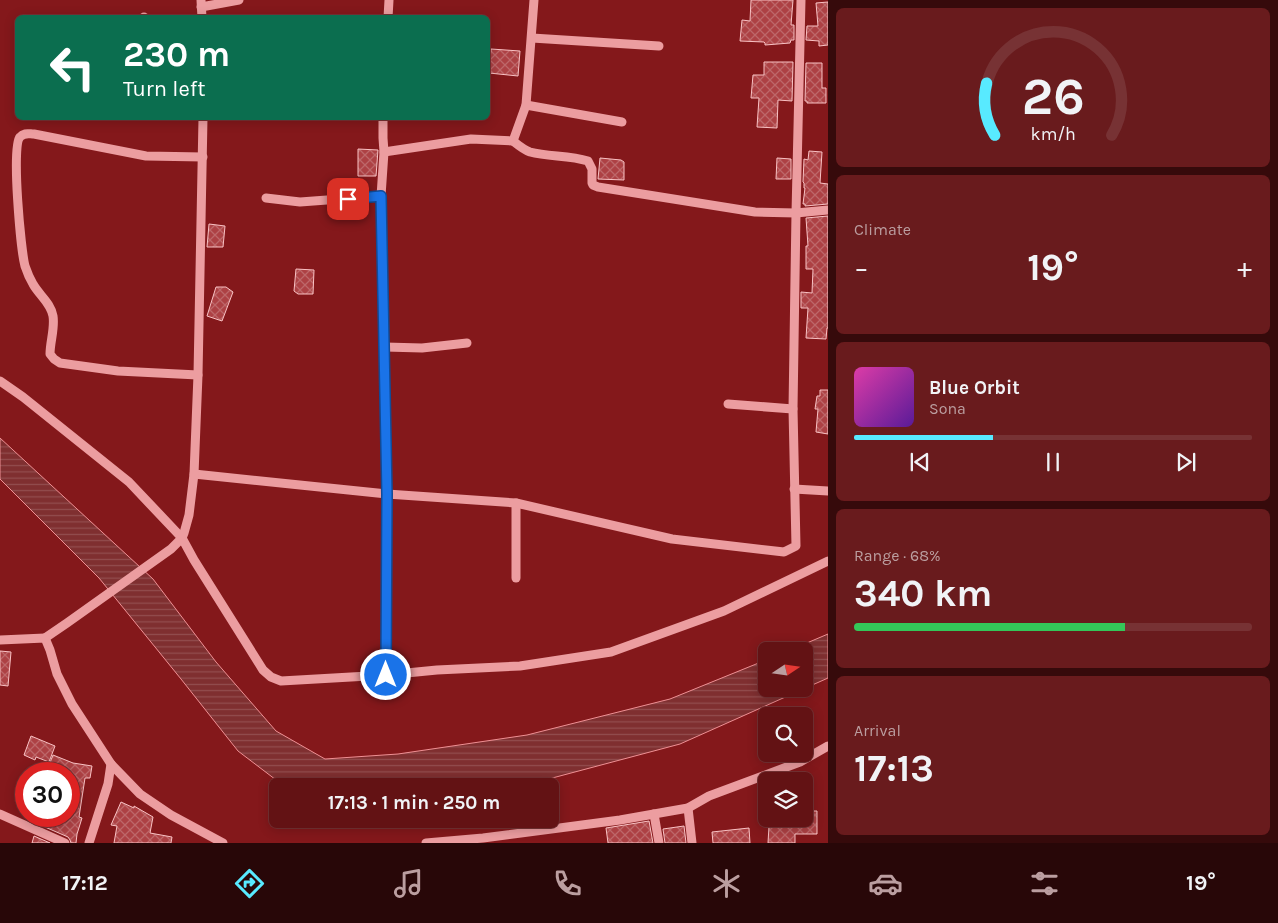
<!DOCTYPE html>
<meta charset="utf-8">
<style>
:root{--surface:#631214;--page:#691b1d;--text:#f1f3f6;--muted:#bb9ea0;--line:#773234;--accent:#58eaff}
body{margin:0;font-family:Karla,sans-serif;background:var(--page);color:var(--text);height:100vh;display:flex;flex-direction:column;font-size:19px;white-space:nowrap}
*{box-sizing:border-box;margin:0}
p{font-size:16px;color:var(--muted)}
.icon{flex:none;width:28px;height:28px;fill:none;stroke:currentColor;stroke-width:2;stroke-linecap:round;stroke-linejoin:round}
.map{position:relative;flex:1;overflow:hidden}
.panel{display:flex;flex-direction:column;gap:8px;padding:8px;background:#360a0b;width:450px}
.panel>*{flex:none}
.top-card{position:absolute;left:15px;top:15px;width:475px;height:105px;border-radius:8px;box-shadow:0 2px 12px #0003,0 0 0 1px var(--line);background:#0b6e4f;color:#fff;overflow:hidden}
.needle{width:32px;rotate:77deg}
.controls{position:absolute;left:758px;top:642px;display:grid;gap:10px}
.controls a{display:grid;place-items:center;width:55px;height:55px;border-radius:8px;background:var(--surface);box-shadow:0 2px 12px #0003,0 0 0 1px var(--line);font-size:25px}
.speed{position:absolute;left:15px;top:762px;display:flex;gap:10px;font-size:25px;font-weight:700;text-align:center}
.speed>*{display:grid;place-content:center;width:65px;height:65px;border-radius:50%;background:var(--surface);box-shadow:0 2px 12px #0003,0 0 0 1px var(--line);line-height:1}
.speed .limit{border:8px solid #d22;background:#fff;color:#111}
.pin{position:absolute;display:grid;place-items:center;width:42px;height:42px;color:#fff;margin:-21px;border-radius:10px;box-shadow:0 2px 8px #0006}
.me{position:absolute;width:55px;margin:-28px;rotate:0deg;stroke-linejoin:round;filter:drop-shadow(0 0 4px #0008)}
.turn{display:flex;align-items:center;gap:18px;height:105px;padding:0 25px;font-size:22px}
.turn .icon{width:65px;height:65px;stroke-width:2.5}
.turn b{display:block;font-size:35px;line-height:42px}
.big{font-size:38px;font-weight:700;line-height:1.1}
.panel .widget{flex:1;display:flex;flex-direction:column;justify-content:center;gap:8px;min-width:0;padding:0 18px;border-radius:8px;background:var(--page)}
.panel .dial{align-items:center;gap:0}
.dial svg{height:130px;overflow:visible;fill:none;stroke:var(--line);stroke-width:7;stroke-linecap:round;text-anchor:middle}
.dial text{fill:var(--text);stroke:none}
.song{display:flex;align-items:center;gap:15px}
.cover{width:60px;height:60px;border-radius:8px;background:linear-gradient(135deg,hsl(320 70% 55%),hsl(270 70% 35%))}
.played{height:5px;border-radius:2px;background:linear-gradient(90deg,var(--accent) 35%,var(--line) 35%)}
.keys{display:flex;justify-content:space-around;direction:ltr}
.heat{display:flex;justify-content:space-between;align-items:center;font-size:28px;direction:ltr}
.charge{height:8px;border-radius:4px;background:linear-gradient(90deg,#34c759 68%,var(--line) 0)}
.trip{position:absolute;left:269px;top:778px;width:290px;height:50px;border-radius:8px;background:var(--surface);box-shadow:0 2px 12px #0003,0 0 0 1px var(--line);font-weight:700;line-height:50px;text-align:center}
.tabs{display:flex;height:80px;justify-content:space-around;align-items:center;background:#280708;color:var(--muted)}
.tabs .icon{width:35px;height:35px}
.tabs .on{color:var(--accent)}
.tabs b{font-size:22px;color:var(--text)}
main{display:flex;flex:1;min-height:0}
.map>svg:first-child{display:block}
.water{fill:url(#water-rules);stroke:#ef9094}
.building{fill:url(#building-cross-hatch);stroke:#f9c2c4}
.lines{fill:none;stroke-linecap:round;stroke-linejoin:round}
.minor{stroke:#ec9da0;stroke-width:9}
.route-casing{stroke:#114b97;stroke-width:12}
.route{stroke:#1a73e8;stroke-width:9}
</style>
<main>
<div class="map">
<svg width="828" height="843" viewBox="0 0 828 843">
<defs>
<pattern id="water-rules" width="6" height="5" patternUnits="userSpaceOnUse" patternTransform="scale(1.25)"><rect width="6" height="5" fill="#7f2f30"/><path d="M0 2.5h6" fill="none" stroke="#924e4f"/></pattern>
<pattern id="building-cross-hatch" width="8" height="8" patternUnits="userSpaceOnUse" patternTransform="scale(1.25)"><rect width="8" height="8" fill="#ad4144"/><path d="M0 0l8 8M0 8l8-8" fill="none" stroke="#bd6769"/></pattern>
</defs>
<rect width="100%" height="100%" fill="#84181b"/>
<polygon class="water" points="0,438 153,579 216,662 276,731 325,759 398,754 527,735 670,699 766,660 766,689 804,689 804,651 788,651 828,634 828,678 680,744 526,785 496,786 284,786 238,751 181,679 99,578 0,479"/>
<g class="building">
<polygon points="751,0 793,0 791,25 794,25 794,40 791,40 790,43 765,45 765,43 764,42 740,41 742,20 750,21"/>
<polygon points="828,2 828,45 819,46 819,41 806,40 807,26 818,26 816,3"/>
<polygon points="491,49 520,51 518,76 489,73"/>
<polygon points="764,62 793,62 792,101 778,100 777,128 757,127 759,98 751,98 753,75 764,75"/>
<polygon points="806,63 822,63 822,88 826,88 826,103 807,103 807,101 805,101"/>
<polygon points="358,149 378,150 376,176 358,176"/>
<polygon points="809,151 822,152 820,183 828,184 828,204 805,206 805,204 803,204 805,188 804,188 804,183 803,182 804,159 808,160"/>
<polygon points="600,158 621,160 624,162 624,180 598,179"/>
<polygon points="777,158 791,159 791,179 776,179"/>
<polygon points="828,216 828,328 827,328 826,339 806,338 808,308 801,308 801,292 812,293 813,269 806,269 806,246 808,246 806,218"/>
<polygon points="209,224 225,226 223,247 207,247"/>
<polygon points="296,269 314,270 313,294 298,294 294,291"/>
<polygon points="216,287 226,287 233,292 222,321 207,316"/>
<polygon points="820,390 828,390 828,434 816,432 818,409 815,409 817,396 820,396"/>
<polygon points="0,651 11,652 8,686 0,685"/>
<polygon points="31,736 55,746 49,762 36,757 35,760 24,755"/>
<polygon points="53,755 73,763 92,766 90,778 85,778 79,817 82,818 77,834 76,843 71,843 70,840 68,837 38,824 41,816 69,816 69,773 47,770"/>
<polygon points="121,802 134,808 134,806 153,817 150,833 172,837 171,843 114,843 117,826 111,825"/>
<polygon points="804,811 817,811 817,834 795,834 795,843 768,843 769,826 776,826 777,819 804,819"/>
<polygon points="649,821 653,843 608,843 606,828"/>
<polygon points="684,826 686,843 665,843 663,829"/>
<polygon points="749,828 750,843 713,843 712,832"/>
<polygon points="34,836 50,843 32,843"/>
</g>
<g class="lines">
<g class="minor">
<polyline points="201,0 202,18"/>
<polyline points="201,7 239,0"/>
<polyline points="144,17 144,18"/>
<polyline points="388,18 389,0"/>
<polyline points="532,38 659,46"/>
<polyline points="526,105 622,122"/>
<path d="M513 141C518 145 524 150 530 152 549 157 569 155 588 161L592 169V183L593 185 598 187 755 212 796 213 828 210"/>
<polyline points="384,152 471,139 513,141 526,105 534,0"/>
<polyline points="266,198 300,202 381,196"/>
<polyline points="385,347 422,348 467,343"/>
<path d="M198 375 118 371 60 363 54 359 50 354C50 342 55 328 53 316 51 303 39 295 33 284 30 279 27 272 25 266 21 251 11 146 20 137 24 132 29 134 34 134L146 156 203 157"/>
<polyline points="0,381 23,397 129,482 182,538 194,560 263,670 271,677 281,681 386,675 437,670 520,666 611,652 724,611 828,561"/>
<polyline points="728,404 793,409"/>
<polyline points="194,474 387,494 381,196 384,152 383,138 383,118"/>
<polyline points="794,489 828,491"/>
<polyline points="516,503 516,578"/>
<polyline points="45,638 67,623 171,549 182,538 184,533 189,515 194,474 198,375 203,118"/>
<polyline points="0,640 45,638 50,650 57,674 72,704 111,764 140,794 171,815 223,843"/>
<polyline points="386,675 387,494 516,503 672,539 784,552 796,546 793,409 796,213 801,0"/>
<polyline points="688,808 692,843"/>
<polyline points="0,814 65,843"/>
<polyline points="654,814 659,843"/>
<polyline points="89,843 108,784 111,764"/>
<polyline points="426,843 483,838 620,820 688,808 709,796 800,762 828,746"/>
</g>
</g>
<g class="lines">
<g class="route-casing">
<polyline id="route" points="348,199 381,196 387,494 386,675"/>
</g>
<use href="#route" class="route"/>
</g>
</svg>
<div class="controls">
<a><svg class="needle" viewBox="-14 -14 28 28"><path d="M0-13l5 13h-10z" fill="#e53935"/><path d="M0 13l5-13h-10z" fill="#bb9ea0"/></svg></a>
<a><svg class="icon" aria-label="search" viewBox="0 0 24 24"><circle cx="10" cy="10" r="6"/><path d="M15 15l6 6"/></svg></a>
<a><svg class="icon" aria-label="layers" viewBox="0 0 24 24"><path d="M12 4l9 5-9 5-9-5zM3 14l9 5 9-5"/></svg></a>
</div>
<div class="speed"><div class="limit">30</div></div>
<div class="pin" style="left:348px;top:199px;background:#d93025"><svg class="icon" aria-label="arrive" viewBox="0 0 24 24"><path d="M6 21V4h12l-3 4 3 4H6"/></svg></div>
<svg class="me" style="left:386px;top:675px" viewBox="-20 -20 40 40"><circle r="17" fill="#1a73e8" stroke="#fff" stroke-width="3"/><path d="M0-11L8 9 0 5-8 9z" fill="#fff"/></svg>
<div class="trip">17:13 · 1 min · 250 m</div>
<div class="top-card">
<div class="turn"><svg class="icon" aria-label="left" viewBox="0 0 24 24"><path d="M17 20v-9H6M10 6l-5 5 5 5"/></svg><div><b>230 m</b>Turn left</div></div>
</div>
</div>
<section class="panel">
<div class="widget dial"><svg viewBox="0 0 100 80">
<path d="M14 69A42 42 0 1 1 86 69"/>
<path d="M14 69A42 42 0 0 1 9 37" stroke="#58eaff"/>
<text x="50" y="56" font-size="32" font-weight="700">26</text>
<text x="50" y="72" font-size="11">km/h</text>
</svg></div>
<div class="widget"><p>Climate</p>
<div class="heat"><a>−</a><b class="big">19°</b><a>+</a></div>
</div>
<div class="widget">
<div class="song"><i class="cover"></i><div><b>Blue Orbit</b><p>Sona</p></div></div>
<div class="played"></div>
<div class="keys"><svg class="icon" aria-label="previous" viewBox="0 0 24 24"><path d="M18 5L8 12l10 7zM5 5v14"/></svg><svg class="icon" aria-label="pause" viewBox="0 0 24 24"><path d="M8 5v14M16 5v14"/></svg><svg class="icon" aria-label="next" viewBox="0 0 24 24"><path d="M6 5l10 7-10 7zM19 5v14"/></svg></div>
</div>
<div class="widget"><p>Range · 68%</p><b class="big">340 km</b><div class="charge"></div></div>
<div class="widget"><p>Arrival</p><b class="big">17:13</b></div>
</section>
</main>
<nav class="tabs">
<b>17:12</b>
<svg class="icon on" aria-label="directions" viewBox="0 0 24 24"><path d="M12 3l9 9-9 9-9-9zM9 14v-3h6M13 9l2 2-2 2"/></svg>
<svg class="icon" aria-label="music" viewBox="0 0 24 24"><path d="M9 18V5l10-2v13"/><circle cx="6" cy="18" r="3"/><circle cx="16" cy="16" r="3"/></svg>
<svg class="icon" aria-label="phone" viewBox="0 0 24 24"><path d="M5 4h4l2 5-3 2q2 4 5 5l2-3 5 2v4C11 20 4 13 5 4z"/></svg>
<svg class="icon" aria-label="climate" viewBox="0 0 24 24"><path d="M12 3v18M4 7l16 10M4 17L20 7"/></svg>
<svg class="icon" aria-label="car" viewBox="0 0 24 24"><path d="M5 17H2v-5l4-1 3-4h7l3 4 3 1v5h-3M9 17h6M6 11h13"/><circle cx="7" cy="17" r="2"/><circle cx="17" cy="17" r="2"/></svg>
<svg class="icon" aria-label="filters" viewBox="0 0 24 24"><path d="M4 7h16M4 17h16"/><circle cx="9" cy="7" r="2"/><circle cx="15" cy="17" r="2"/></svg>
<b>19°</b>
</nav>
